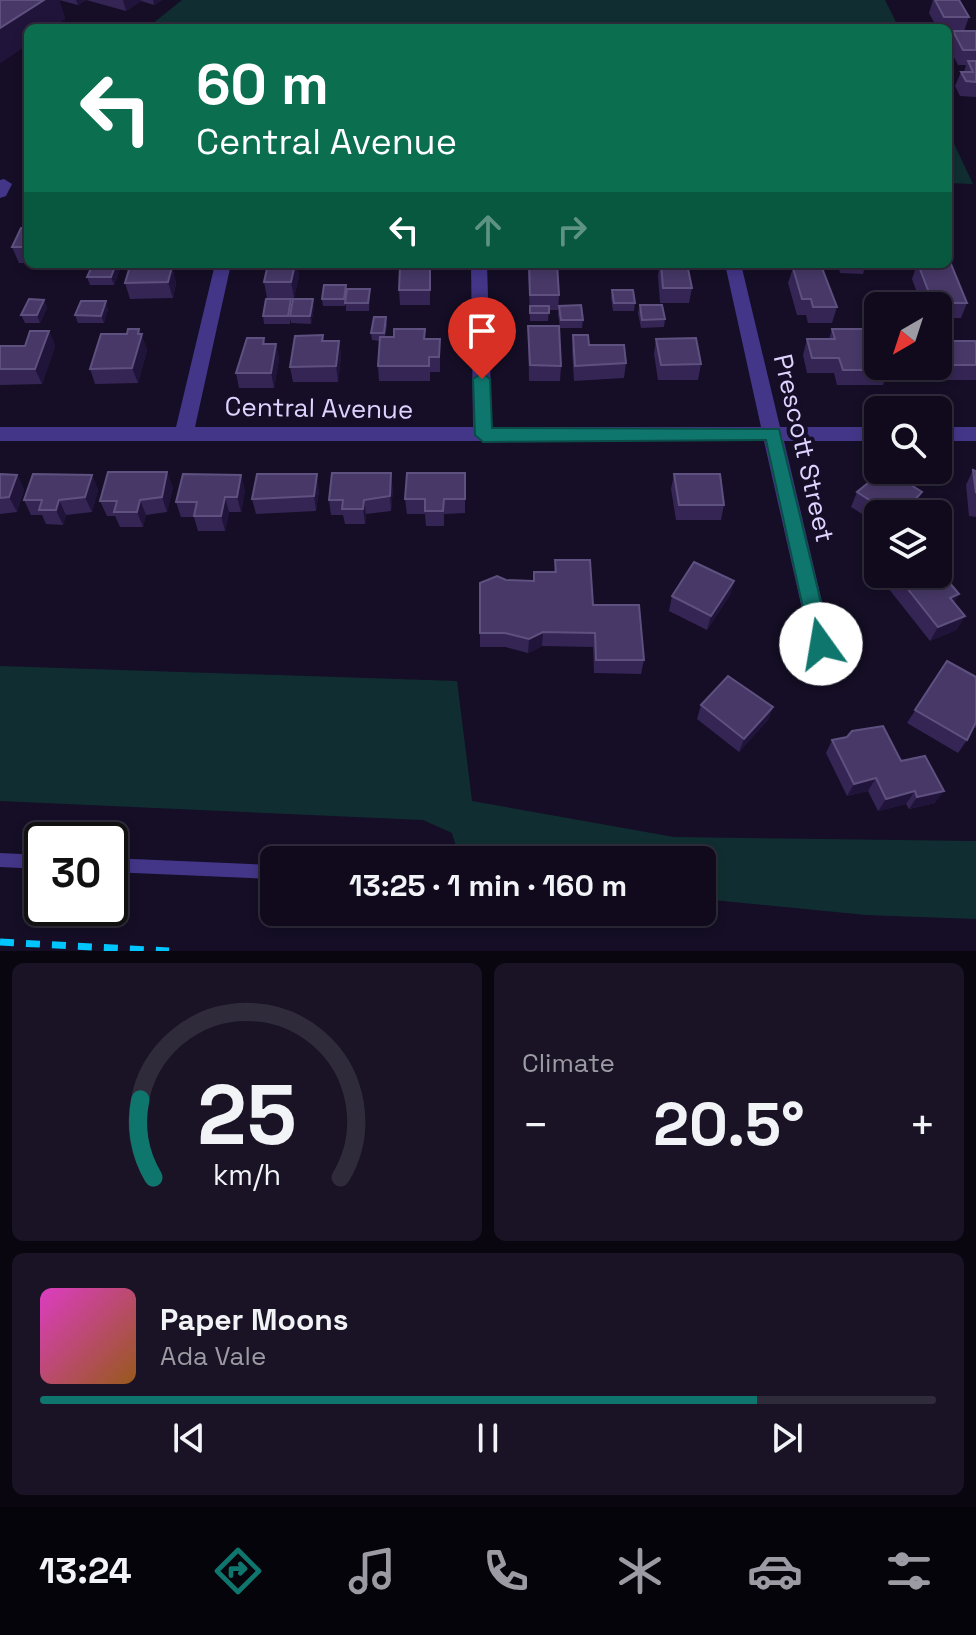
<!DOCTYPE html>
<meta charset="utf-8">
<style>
:root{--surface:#100a1c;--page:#191325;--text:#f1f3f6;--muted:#9c9aa3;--line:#302b3b;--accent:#0f766e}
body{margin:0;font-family:"Space Grotesk",sans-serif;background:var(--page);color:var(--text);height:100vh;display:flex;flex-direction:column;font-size:30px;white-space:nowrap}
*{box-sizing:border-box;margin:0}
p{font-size:26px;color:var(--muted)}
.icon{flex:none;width:44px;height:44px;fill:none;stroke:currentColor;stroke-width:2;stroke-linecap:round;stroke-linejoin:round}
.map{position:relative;height:951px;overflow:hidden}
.sheet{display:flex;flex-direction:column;gap:12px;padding:12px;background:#09060f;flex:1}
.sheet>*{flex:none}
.hud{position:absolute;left:24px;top:24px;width:928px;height:244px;border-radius:12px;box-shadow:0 4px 12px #0003,0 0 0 2px var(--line);background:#0b6e4f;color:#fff;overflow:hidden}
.needle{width:52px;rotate:219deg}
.fabs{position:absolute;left:864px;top:292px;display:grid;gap:16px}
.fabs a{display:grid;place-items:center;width:88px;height:88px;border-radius:12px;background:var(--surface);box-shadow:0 4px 12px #0003,0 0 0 2px var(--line);font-size:40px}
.speed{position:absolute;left:24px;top:822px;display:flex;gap:16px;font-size:40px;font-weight:700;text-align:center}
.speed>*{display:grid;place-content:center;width:104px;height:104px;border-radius:50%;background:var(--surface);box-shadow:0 4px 12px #0003,0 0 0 2px var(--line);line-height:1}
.speed .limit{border:4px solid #111;border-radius:12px;background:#fff;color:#111}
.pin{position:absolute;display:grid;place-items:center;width:68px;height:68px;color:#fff;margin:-82px -34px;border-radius:50% 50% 50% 0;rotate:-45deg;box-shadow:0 0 8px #0007}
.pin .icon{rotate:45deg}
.me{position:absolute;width:88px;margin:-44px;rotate:347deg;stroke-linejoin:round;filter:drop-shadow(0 0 6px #0008)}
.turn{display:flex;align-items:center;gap:28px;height:168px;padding:0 40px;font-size:36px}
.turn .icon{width:104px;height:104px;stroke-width:2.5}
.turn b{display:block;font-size:56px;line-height:68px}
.lanes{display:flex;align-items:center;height:76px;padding:0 40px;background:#0003;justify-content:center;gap:40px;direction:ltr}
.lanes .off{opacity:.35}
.big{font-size:60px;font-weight:600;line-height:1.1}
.sheet .tile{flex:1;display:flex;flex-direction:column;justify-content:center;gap:12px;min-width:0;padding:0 28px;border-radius:12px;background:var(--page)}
.sheet .dial{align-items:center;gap:0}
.dial svg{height:208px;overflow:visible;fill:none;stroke:var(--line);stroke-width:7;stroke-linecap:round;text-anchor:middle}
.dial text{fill:var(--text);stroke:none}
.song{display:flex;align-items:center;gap:24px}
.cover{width:96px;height:96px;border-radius:12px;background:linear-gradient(135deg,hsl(310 70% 55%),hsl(30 70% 35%))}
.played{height:8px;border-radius:4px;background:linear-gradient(90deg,var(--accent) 80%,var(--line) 80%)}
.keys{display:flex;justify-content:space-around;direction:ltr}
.heat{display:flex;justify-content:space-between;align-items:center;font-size:44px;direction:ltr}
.sheet .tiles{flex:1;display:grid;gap:12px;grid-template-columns:1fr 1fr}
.tile:last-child{grid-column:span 2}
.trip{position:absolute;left:260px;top:846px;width:456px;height:80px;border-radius:12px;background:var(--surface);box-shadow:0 4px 12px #0003,0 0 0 2px var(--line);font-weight:600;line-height:80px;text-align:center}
.tabs{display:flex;height:128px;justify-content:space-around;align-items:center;background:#06040b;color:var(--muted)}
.tabs .icon{width:56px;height:56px}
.tabs .active{color:var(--accent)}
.tabs b{font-size:36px;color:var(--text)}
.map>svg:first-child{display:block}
.green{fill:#102e31}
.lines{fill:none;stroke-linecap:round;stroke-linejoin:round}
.lane{fill:#433688;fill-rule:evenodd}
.street{fill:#433688;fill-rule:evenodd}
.rail{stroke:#00c5fe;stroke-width:7;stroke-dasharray:14 12;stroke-linecap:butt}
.wall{fill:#352555}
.shaded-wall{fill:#20143a}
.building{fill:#473867;stroke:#5e507f;stroke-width:2}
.route{fill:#0f766e;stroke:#0a4d48;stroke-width:2}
.labels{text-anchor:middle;stroke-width:8;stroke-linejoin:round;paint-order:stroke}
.street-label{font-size:26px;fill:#ddd3ff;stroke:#150e26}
</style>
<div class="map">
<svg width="976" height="951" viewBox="0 0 976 951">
<rect width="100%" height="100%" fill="#150e26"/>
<g class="green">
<polygon points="182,0 885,0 899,28 147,28"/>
<polygon points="948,131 973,184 948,183"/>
<polygon points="0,666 457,681 472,801 674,837 976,841 976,919 866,915 702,899 702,860 460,860 452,833 423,820 0,801"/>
</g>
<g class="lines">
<g class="lane">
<polygon points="0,853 42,855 42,869 0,867"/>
<polygon points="110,858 274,865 274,879 110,872"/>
</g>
<g class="street">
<polygon points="4,179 12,184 6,196 0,198 0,180"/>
<polygon points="215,264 231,264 195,427 473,427 471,264 487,264 492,427 761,427 725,264 741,264 780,427 878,427 878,441 784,441 832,644 829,651 821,654 813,651 810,644 764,441 0,441 0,427 176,427"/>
<rect x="938" y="427" width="38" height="14"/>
</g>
<polyline class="rail" points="0,942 169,951"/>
</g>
<g class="wall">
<polygon points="0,0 86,0 78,5 59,0 65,19 28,28 28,44 0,63"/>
<polygon points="86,0 162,0 154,5 141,1 126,11"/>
<polygon points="933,0 959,0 969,17 964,31 976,31 976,97 960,96 955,86 961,72 964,72 966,65 958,65 948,45 953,32 948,32 948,28 937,28 929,13"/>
<polygon points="28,224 28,263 19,263 12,247"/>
<polygon points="93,264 122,264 114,285 90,285 87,277"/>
<polygon points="131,264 173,264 172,267 176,283 173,298 130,299 125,283 132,266"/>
<polygon points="268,264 297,264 299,276 294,298 267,298 264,282"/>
<polygon points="528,264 559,295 558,310 549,310 548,321 530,321"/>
<polygon points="660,264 692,288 689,303 660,303 658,275"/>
<polygon points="784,264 810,264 809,266 784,266"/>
<polygon points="838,264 865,264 865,266 863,274 840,273"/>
<polygon points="906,264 951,264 967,303 961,318 938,318 938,306 922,306 912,279 915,270 908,270"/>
<polygon points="430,266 430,305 400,305 399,290"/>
<polygon points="793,268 837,307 832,323 808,323 806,315 797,315 788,283"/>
<polygon points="370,289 369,311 346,311 346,304 345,306 323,306 322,299 347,290"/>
<polygon points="612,290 635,303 634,311 613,311 611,298"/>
<polygon points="44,300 47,308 40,323 25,323 21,315"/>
<polygon points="292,304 314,307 311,324 291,323 290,319 290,324 264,324 263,316"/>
<polygon points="640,305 665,319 664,327 641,328 638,313"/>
<polygon points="559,306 583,320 582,328 560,328 558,314"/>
<polygon points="108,309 104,323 78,323 75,315"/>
<polygon points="386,317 387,325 385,337 425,339 440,354 440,372 430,372 430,381 379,381 378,366 380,341 372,340 371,333"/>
<polygon points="528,326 561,366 560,381 529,381"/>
<polygon points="139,329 147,350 138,383 95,384 90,369 127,334"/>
<polygon points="832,329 878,366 893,366 891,371 888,371 883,385 837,385 834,373 807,373 803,355 807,339 829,339"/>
<polygon points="49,331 55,346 42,384 0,385 0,346 25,346"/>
<polygon points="323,335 324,341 339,341 341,356 338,382 293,382 290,367"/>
<polygon points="573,335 589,345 626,363 624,378 574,381 572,351"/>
<polygon points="264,338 265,344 276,344 279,359 274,388 239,388 236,373"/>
<polygon points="656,339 701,364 698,380 658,380 654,354"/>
<polygon points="938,341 976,344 976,380 918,380 913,366 938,366"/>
<polygon points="973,470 976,471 976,517 969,516 966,485"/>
<polygon points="465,473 465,513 444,514 444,526 426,526 425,514 407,514 405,499"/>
<polygon points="0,474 17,475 24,490 17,512 0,514"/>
<polygon points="674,474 724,505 721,520 676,520 671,489"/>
<polygon points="92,475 98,490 92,512 66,515 63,525 46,524 42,515 31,515 24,500"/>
<polygon points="173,487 167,512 146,515 143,527 120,527 115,516 107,516 100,501"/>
<polygon points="393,488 391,511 366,514 365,524 345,524 343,515 331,515 329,500"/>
<polygon points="319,489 316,511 256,514 252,499"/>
<polygon points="245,490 241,512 229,512 225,531 198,531 194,517 181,517 176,502"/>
<polygon points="857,492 922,492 913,509 921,514 878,514 878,524 851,507"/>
<polygon points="555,560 593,605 644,660 641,674 594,673 593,647 542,646 528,653 505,647 480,647 480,583 506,580 533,581 534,572 554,572"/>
<polygon points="890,574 938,574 959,594 954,603 965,616 956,630 930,641 885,584"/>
<polygon points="734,581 730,595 707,630 669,611 672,596"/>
<polygon points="947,661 976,677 976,728 974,727 967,740 958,753 907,723"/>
<polygon points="701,705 773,707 768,720 739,752 697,719"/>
<polygon points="832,740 901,761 935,803 909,809 906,804 878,811 868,791 847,796 826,753"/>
</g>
<g class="shaded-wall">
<polygon points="44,0 59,0 65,19 53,28 28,28 28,44 0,63 0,28"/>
<polygon points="76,0 86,0 78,5"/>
<polygon points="123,0 141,0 141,1 126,11"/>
<polygon points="153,0 162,0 154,5"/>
<polygon points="116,264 122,264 114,285 111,277"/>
<polygon points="295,264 297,264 299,276 294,298 291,282"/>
<polygon points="172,267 176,283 173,298 168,282"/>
<polygon points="313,299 314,307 311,324 310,316"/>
<polygon points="44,300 47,308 40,323 37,315"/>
<polygon points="106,301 108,309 104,323 101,316"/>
<polygon points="139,329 147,350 138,383 132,368"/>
<polygon points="49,331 55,346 42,384 35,369"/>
<polygon points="339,341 341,356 338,382 336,366"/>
<polygon points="276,344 279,359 274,388 271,373"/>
<polygon points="167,472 173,487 167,512 162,497"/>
<polygon points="391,473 393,488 391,511 390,496"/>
<polygon points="317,474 319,489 316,511 314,496"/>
<polygon points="17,475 24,490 17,512 9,497"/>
<polygon points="92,475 98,490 92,512 85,497"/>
<polygon points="241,475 245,490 241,512 237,497"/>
<polygon points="922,492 915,507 909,514 909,506"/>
<polygon points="225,497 229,512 225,531 221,516"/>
<polygon points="59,500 66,515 63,525 56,510"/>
<polygon points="140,500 146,515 143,527 137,512"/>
<polygon points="364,500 366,514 365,524 363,509"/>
<polygon points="734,581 730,595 707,630 711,616"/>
<polygon points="959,594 951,609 950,598"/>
<polygon points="965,616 956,630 930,641 938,627"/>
<polygon points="543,632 542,646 528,653 529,639"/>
<polygon points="773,707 768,720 739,752 744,739"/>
<polygon points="876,778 868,791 847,796 854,784"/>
<polygon points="915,791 906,804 878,811 886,799"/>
<polygon points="944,791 935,803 909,809 917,797"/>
</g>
<g class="building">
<polygon points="0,0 44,0 0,28"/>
<polygon points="935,0 959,0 969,17 944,17"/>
<polygon points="953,31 976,31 976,50 963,50"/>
<polygon points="968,61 976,61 976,82 966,81 961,72 973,72"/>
<polygon points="28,224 28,247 12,247 21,228 26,228"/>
<polygon points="93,264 116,264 111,277 87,277"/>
<polygon points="268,264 295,264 291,282 264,282"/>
<polygon points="529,264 557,264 559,295 530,295"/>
<polygon points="661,264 687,264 692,288 663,288"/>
<polygon points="842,264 865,264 865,266 843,266"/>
<polygon points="918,264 951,264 967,303 933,303"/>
<polygon points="130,266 172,267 168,282 125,283"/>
<polygon points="400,266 430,266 430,290 399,290"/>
<polygon points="793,268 822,268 837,307 813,307 811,299 802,299"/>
<polygon points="324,285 346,285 344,299 322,299"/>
<polygon points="347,289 370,289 368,303 345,303"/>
<polygon points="612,290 633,290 635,303 614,303"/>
<polygon points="29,299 44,300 37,315 21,315"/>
<polygon points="266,299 291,299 288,316 263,316"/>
<polygon points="293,299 313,299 310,316 290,316"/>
<polygon points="81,301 106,301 101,316 75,315"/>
<polygon points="581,305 583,320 561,320 559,306"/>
<polygon points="640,305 662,305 665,319 642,320"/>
<rect x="530" y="306" width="19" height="7"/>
<polygon points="374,317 386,317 384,333 371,333"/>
<polygon points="528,326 559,326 561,366 530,365"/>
<polygon points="128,329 139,329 138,334 142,334 132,368 90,369 101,334 127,334"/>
<polygon points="394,329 425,329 424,339 440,339 439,357 429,357 429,366 378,366 380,337 394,337"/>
<polygon points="832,329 874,329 878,339 878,366 888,366 889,370 843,370 839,358 812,358 807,339 835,339"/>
<polygon points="30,331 49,331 35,369 0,369 0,346 25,346"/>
<polygon points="323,335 322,341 339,341 336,366 290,367 295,336"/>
<polygon points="573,335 588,335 589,345 624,345 626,363 575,366"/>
<polygon points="247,338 264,338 263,344 276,344 271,373 236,373"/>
<polygon points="696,338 701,364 661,365 656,339"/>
<polygon points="938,341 975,341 976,344 976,365 938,365"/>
<polygon points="884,470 887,470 922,492 909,506 921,514 891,514 857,492"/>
<polygon points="973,470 976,471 976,493"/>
<polygon points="108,472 167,472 162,497 140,500 137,512 114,512 117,501 100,501"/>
<polygon points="332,473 391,473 390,496 364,500 363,509 342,509 343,500 329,500"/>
<polygon points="407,473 465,473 465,499 444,499 443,511 425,511 425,499 405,499"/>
<polygon points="0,474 17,475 9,497 0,498"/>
<polygon points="33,474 92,475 85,497 59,500 56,510 39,510 42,500 24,500"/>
<polygon points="183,474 241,475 237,497 225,497 221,516 194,516 197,502 176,502"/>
<polygon points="257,474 317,474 314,496 252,499"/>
<polygon points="674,474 720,474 724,505 679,505"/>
<polygon points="555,560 590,560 593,605 639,605 644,660 596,660 595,633 543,632 529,639 505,633 480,633 480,583 497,576 506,580 534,581 534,572 556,572"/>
<polygon points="694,562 734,581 711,616 672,596"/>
<polygon points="938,569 959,594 950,598 965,616 938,627 896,574 938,574"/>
<polygon points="947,661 976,677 976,722 967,740 915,710"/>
<polygon points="728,676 773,707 744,739 701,705"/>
<polygon points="883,726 901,761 925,756 944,791 917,797 915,791 886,799 876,778 854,784 832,740 847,737 852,731"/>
</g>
<polygon class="route" points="482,373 490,379 492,428 779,429 831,644 828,651 821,653 811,644 766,440 483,442 475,435 473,379"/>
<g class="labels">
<g class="street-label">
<text transform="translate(319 408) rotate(1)" y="9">Central Avenue</text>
<text transform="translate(804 448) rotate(77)" y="9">Prescott Street</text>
</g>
</g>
</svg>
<div class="fabs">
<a><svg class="needle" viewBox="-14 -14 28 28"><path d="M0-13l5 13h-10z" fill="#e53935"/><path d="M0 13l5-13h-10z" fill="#9c9aa3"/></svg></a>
<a><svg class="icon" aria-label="search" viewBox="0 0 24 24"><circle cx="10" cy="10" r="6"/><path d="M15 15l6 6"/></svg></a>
<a><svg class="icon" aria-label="layers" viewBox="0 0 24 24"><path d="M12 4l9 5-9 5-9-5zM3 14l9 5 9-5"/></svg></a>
</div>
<div class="speed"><div class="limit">30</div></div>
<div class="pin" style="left:482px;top:379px;background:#d93025"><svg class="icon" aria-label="arrive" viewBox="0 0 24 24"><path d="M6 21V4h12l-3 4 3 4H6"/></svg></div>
<svg class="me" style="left:821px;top:644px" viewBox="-20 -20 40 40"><circle r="19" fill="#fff"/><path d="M0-13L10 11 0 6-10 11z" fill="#0f766e"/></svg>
<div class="trip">13:25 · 1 min · 160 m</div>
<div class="hud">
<div class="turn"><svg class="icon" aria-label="left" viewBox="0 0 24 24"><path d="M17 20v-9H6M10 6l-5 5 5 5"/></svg><div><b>60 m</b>Central Avenue</div></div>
<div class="lanes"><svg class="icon" aria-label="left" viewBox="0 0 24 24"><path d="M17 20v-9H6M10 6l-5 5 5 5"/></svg><svg class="icon off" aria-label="ahead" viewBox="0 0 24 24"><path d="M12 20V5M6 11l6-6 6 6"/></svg><svg class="icon off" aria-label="right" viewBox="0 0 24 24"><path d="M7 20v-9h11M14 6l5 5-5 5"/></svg></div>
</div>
</div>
<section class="sheet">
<div class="tiles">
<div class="tile dial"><svg viewBox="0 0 100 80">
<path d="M14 69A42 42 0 1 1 86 69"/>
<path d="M14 69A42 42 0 0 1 9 39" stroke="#0f766e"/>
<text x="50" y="56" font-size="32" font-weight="700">25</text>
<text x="50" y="72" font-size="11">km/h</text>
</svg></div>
<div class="tile"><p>Climate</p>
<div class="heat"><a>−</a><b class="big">20.5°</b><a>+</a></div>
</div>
<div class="tile">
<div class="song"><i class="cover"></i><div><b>Paper Moons</b><p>Ada Vale</p></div></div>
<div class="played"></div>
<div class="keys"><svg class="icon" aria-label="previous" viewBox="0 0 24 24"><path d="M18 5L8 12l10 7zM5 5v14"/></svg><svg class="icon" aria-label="pause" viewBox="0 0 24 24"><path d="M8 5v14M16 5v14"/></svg><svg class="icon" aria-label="next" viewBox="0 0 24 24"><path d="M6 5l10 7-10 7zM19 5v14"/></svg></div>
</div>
</div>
</section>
<nav class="tabs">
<b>13:24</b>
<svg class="icon active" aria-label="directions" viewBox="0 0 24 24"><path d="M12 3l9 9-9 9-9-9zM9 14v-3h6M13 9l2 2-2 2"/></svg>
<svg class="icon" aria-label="music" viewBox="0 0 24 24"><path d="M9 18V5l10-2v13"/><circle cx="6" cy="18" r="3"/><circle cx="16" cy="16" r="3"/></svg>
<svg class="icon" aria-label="phone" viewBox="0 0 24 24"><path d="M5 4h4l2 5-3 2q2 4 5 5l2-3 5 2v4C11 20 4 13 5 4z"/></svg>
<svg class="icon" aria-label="climate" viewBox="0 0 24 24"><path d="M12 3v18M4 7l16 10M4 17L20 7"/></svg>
<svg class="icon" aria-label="car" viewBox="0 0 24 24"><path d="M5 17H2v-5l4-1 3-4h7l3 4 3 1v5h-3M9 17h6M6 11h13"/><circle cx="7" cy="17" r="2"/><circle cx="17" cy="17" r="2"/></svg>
<svg class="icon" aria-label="filters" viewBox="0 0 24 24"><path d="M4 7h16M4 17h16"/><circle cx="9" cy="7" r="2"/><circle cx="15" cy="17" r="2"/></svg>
</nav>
